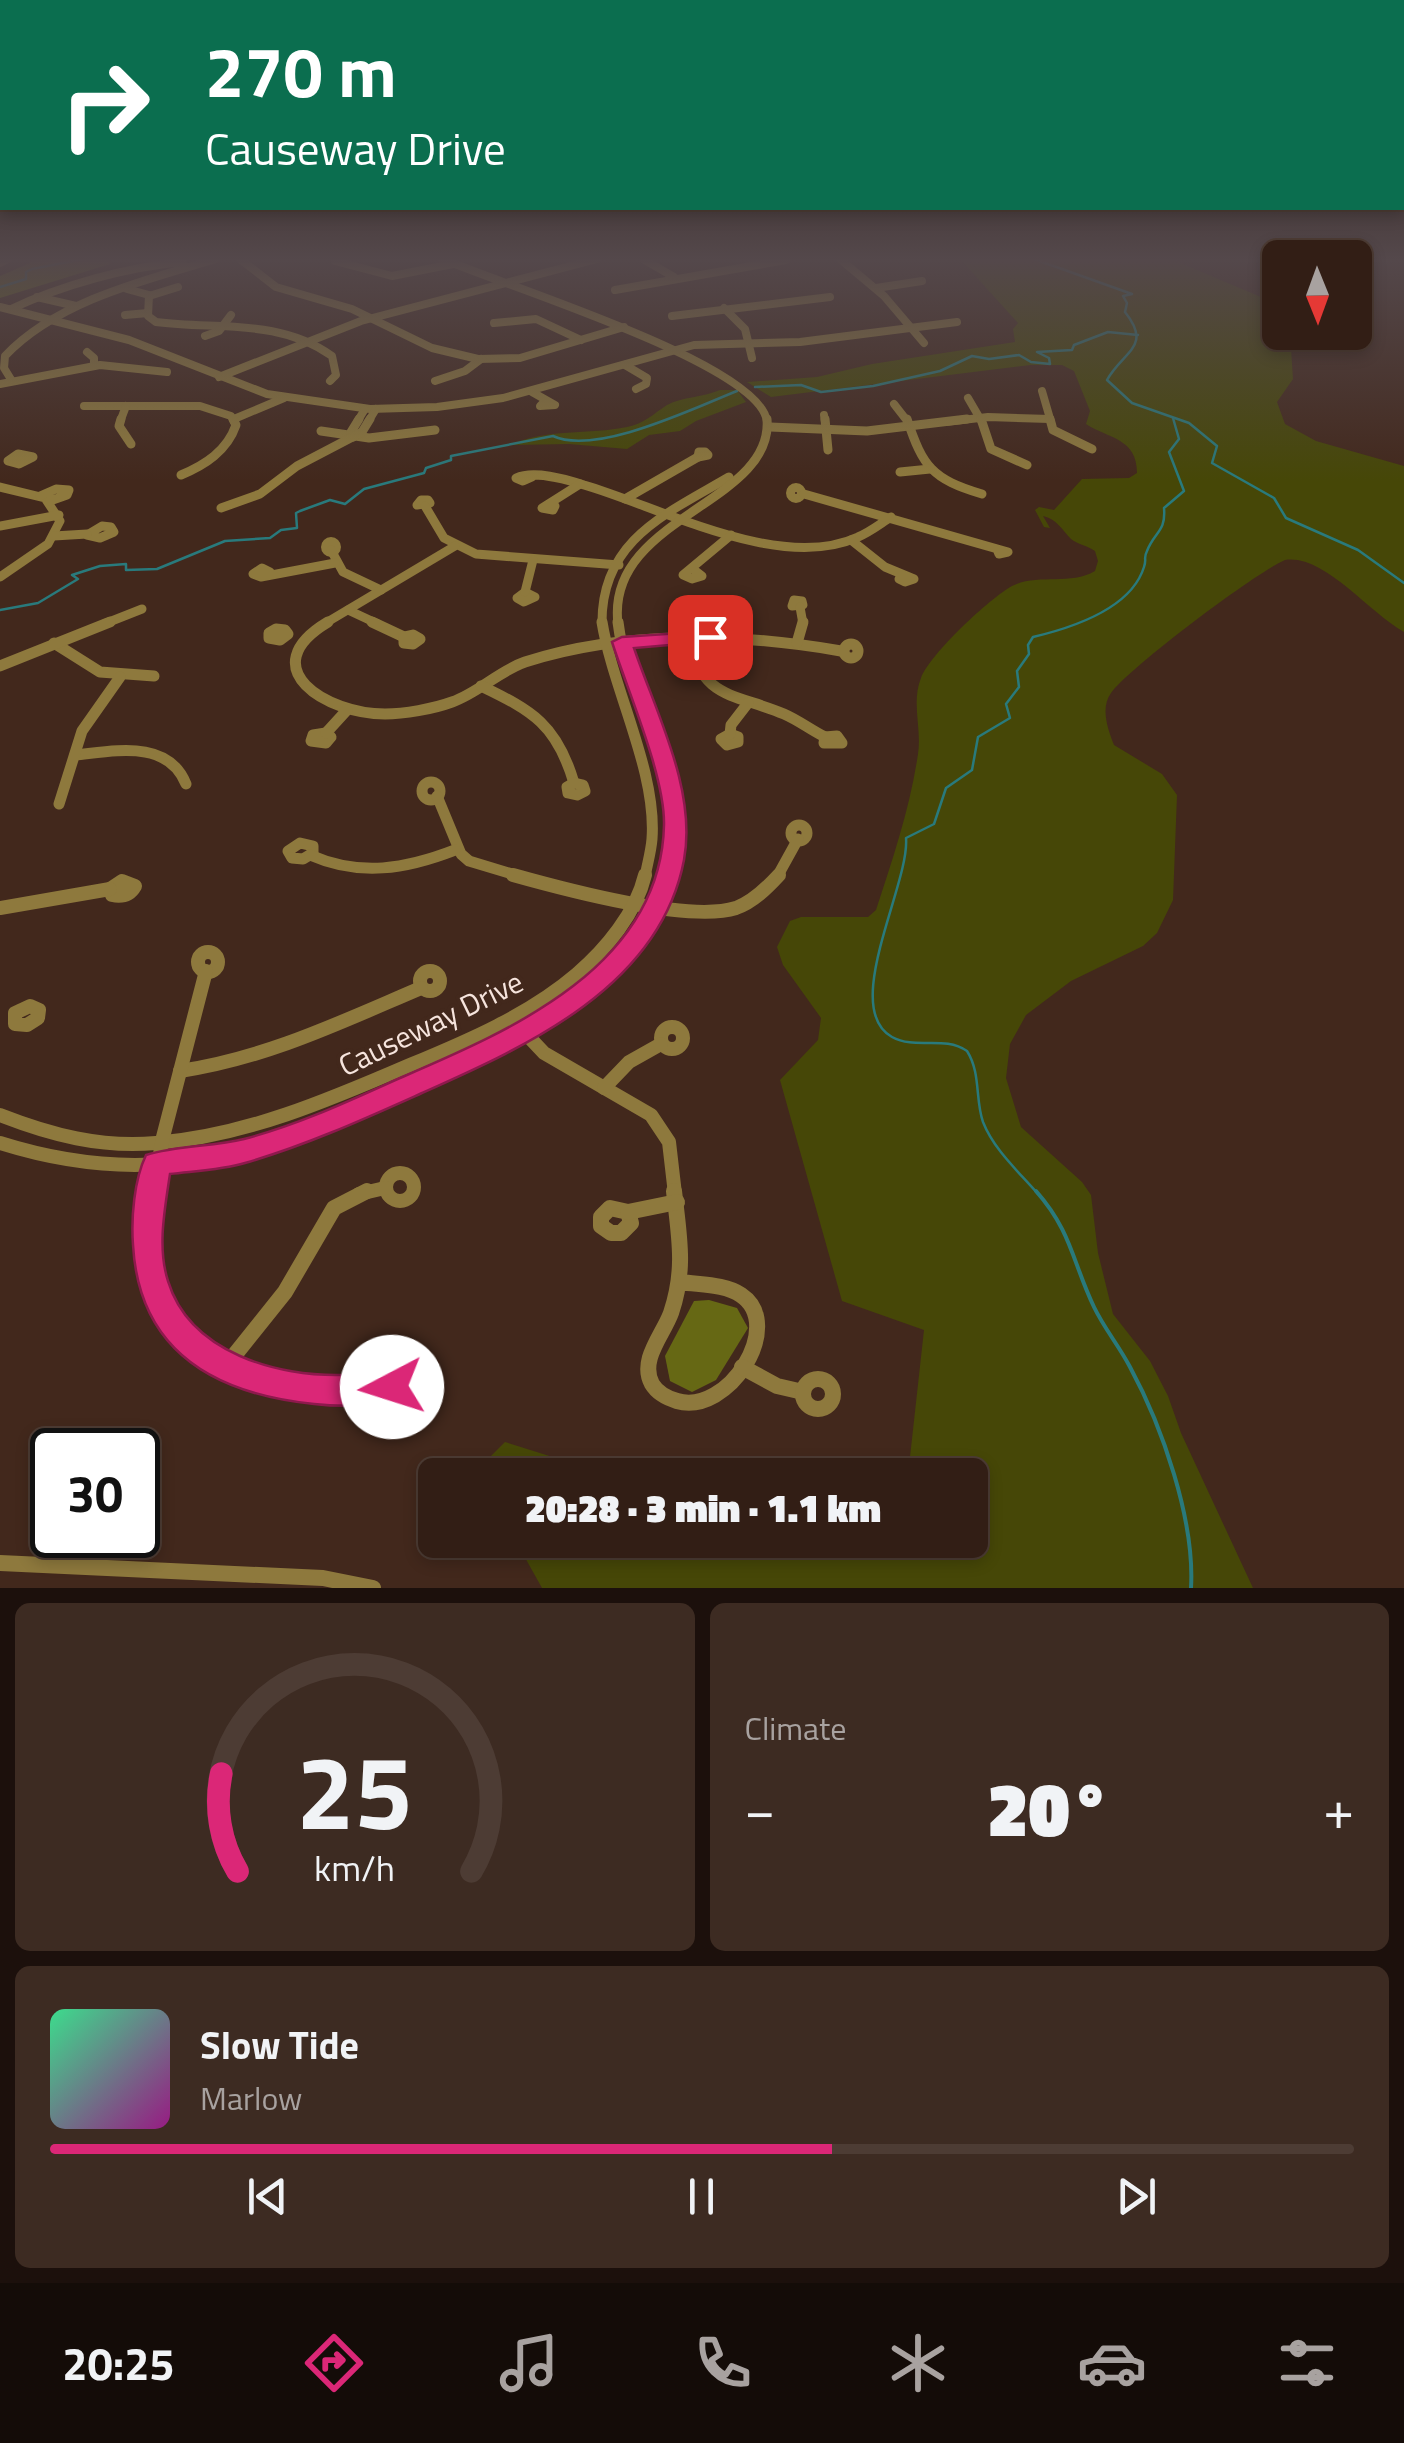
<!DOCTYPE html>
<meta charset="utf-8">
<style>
:root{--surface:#321e15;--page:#3d2b22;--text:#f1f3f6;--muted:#a8a2a0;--line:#4d3c34;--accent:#db2777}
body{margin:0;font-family:"Titillium Web",sans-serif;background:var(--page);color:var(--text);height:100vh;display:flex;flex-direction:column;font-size:38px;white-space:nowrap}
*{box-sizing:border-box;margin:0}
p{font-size:32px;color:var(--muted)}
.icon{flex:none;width:55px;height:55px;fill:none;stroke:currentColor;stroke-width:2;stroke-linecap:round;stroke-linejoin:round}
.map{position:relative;height:1588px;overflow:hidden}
.drawer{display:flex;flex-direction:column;gap:15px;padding:15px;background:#1c100c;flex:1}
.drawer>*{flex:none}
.banner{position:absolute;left:0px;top:0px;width:1405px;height:210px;box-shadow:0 5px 15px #0003,0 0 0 2px var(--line);background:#0b6e4f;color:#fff;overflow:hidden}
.needle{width:65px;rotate:179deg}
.tools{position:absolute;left:1262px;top:240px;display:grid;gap:20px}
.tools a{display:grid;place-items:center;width:110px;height:110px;border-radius:15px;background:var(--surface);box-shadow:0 5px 15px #0003,0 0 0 2px var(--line);font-size:50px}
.speed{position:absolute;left:30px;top:1428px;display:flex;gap:20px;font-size:50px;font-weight:700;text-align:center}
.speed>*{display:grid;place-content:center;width:130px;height:130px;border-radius:50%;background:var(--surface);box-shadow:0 5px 15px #0003,0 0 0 2px var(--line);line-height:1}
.speed .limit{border:5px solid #111;border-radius:15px;background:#fff;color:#111}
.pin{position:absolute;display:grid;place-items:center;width:85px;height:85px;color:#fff;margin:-42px;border-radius:20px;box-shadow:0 5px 15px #0006}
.me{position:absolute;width:110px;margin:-55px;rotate:265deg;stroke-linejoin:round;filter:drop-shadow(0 0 8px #0008)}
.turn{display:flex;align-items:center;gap:35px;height:210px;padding:0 40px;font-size:45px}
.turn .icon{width:130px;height:130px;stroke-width:2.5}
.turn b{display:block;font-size:70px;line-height:85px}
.big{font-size:75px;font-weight:800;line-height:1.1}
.drawer .card{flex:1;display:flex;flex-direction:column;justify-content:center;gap:15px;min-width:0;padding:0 35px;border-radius:15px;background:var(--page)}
.drawer .dial{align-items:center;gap:0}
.dial svg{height:260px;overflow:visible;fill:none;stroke:var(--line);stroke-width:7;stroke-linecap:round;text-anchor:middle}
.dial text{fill:var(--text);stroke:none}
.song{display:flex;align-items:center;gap:30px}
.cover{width:120px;height:120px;border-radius:15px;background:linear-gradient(135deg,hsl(150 70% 55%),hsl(310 70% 35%))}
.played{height:10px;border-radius:5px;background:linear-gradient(90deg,var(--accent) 60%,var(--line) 60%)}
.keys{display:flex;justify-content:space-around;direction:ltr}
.heat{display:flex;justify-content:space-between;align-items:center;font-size:55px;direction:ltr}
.drawer .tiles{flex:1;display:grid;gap:15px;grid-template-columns:1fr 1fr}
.card:last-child{grid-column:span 2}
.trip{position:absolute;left:418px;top:1458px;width:570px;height:100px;border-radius:15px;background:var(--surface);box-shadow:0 5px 15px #0003,0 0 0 2px var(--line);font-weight:800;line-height:100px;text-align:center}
.tab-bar{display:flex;height:160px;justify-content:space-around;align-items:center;background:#140c08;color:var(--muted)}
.tab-bar .icon{width:70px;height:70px}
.tab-bar .on{color:var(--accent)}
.tab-bar b{font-size:45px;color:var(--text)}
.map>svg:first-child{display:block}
.green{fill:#464707}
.forest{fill:#666814}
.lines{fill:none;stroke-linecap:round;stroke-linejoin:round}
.stream-far1{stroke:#297a7c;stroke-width:2.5}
.stream{stroke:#297a7c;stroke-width:4}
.minor-far4{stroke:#8e793d;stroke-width:8}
.minor-far3{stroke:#8e793d;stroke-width:9}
.minor-far2{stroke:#8e793d;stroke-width:11}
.minor-far1{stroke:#8e793d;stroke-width:14}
.minor{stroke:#8e793d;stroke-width:16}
.route{fill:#db2777;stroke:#8e194d;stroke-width:2.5}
.labels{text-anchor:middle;stroke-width:8;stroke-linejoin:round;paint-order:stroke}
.street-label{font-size:30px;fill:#f6e4dd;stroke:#42281c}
</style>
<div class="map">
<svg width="1404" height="1588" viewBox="0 0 1404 1588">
<rect width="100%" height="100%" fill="#42281c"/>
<g class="green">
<path d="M960 259H1171L1261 297 1280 315V332L1290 333 1293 379 1277 402 1285 424 1316 441 1404 466V632C1368 612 1324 554 1285 560 1255 573 1130 667 1111 693 1100 708 1108 730 1114 745L1162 774 1177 795 1173 900 1157 933 1143 946 1071 981 1026 1015 1010 1044 1006 1078 1021 1127 1082 1182 1091 1195 1098 1253 1113 1314 1150 1361 1168 1396 1181 1433 1253 1588H542L523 1554 498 1540H970V1475H908L924 1330 842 1301 780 1080 818 1040 821 1018 783 965 777 947 790 921 801 917H868L876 910C893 858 910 808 918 754 922 728 911 703 921 678 930 654 990 598 1012 586 1038 573 1069 586 1095 571L1098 561 1095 551C1088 546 1077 544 1071 539 1061 529 1057 519 1043 516L1050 528 1044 527 1035 510 1039 507 1054 510 1082 479 1129 478 1137 473C1137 438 1109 439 1086 424L1090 411 1074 371 1062 365H1031L771 397 747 382 817 377 872 364 1015 342 1013 329 1018 323Z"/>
<path d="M720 390H737L746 402 696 421 680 431 649 435 627 449 569 444 511 445C545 428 590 435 627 427 644 424 653 414 667 405 682 397 704 397 720 390Z"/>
<polygon points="505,1442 610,1475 472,1475"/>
</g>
<g class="forest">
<polygon points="39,259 109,259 110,264 0,298 0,276"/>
<polygon points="709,1300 737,1308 748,1328 716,1380 692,1392 670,1381 665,1356 694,1301"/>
</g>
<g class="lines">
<g class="stream-far1">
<path d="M1034 259 1132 294 1123 296 1127 303 1125 312C1153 347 1123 351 1107 380L1132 403 1189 423 1217 446 1212 463 1274 498 1286 518 1358 550 1404 583"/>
<polyline points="0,287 26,279 26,272 32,269 83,259"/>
<polyline points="755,387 801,385 821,392 873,386 940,371 972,356 989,359 1019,355 1031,362 1050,364 1049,358 1037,352 1072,350 1074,345 1108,332 1138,335"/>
<path d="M0 610 38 603 78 579 72 575 100 566 126 564V570L157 569 225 541 270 538 281 530 297 528 296 513 300 511 330 500 345 504 364 489 424 473 426 468 451 460V456L553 436C596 456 694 408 737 391"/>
<path d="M1038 1194C1019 1172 994 1150 983 1122 975 1099 981 1073 967 1051 944 1035 916 1050 892 1037 840 1008 910 884 906 838L934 824 946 788 972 770 978 737 1010 718 1006 704 1019 687 1017 671 1029 654 1028 645 1033 637C1071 628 1131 609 1144 567 1147 558 1143 559 1147 551 1155 531 1166 532 1164 508L1184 491 1169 452 1179 439 1173 418"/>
</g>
<path class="stream" d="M1036 1191C1072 1232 1072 1261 1094 1307 1104 1328 1119 1346 1130 1367 1162 1426 1195 1520 1191 1588"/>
<g class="minor-far4">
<polyline points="240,259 276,287 352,309 432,348 478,359 520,358 624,327"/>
<path d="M443 259C499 284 762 364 767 422"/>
<polyline points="643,259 674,277"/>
<polyline points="840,259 884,296 924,343"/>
<polyline points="335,261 392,276 453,264"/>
<polyline points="0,263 8,259"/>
<polyline points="876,288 922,281"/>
<path d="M127 289 149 295 148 316 156 322C217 330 279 318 332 356L336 375 330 381"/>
<polyline points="615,290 786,260"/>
<polyline points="149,296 178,287"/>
<polyline points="37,297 76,306"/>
<polyline points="0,307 129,340 267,394 370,409 437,407 503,398 694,345 800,342 957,322"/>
<polyline points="724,308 745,329 752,358"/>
<path d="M11 309C62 285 127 267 183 262"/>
<polyline points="125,315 148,313"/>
<polyline points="672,316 830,297"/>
<polyline points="494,323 536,319 581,340"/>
<polyline points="205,336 219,331 231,315"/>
<polyline points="87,352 94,358 94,365"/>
<polyline points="625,365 647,378 646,384 636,389"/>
<polyline points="219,377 361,321 597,259"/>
<path d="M12 381 4 368 5 356C57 301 145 280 216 259"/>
<polyline points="435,381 465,371 481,359"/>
<polyline points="0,384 100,365 167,372"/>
<polyline points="1042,391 1051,422"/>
<polyline points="532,392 555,405 540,406 544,402"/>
<polyline points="968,398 982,422"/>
<polyline points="894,404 908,422"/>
<polyline points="84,406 200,406 231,416 234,422"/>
<polyline points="824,415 825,422"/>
<polyline points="234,419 284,398"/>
<polyline points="120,422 126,406"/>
<polyline points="357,422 365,409"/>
<polyline points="368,422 376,409"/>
<polyline points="945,422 988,417 1050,419"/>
</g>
<g class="minor-far3">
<polyline points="121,419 119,426 131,444"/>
<polyline points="825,419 828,450"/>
<path d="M907 419C923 467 932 479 982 494"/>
<polyline points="981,419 991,449 1027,465"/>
<polyline points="1050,419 1053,430 1092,449"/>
<polyline points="770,427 867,431 967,419"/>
<polyline points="321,431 369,438 435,430"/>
<polyline points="353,437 351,432 359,419"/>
<polygon points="699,452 705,452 708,455 698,457"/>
<polygon points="18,454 33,457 19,464 8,461"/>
<polyline points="900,472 930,469"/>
<path d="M181 475C205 465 227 451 236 425L233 419"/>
<path d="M532 477 523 481 516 478C534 470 565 479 584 485 660 507 780 573 858 537 870 532 880 524 891 517"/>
<polyline points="0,487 45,498 60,521 48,544 0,577"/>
<circle cx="796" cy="493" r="5.5"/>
<polyline points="804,494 1008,552 999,554 997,549"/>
<polyline points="40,496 56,489 69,490 67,495 50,501"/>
<polyline points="625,499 698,457"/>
<polygon points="421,500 428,500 430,503 417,505"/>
<polyline points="551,504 555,506 553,510 542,508 580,484"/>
<polyline points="425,506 444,538 476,554 619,565"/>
<polyline points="221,508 260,494 297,466 362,432 370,419"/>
<polyline points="0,526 59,515"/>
<polygon points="102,526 111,527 114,532 100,538 87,535"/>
<polyline points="54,536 87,534"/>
<polyline points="851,540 885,567 914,579 905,582 899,579 901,576"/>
<circle cx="331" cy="547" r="5.5"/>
<polyline points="331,550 343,572 381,590"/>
<polyline points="693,569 702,576 692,579 683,575 731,535"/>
<polyline points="270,572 262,568 253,574 261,577 335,563"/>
<polygon points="525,592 535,597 524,602 517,598"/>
<polyline points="525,592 533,560"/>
<polygon points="794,600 802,601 803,605 792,606"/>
<polyline points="800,607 803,624"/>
<polyline points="348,610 378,624"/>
<polyline points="104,624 142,609"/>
<polyline points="324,624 455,546"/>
<path d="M602 624C601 540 666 514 729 477"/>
<path d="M618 624C605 517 774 504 767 419"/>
</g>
<g class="minor-far2">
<path d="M328 622C251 668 327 714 385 714 404 714 433 709 452 702 478 693 499 671 525 662 625 630 739 633 841 651"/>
<polyline points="372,622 404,637"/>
<path d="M602 622C613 690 657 771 652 839 651 852 647 865 645 877"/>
<path d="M618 622C629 712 692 783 666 877"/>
<polygon points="276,629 285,630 288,634 280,640 269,638 269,633"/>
<polygon points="413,635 420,639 413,644 404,643 404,637"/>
<path d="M689 637C701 700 734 693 784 714 798 720 811 730 825 737"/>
<polyline points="54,643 100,672 154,676"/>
<polyline points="797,643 803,622"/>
<circle cx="851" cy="651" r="7"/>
<polyline points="0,666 110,622"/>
<path d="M481 686C533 711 557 725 574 783"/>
<polygon points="326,733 331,737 326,743 311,741 313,735"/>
<polyline points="326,733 347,710"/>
<polygon points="730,734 738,737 738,742 727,745 721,739"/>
<polyline points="730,734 731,725 748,703"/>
<polygon points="837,736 842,743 824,743 825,737"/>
<path d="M75 755C115 751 168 739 186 784"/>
<circle cx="431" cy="791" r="9"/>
<polygon points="574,783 583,785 585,791 577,795 568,793 567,787"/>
<polyline points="437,796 461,854 469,861 522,877"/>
<polyline points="59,804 82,731 120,677"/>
<circle cx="799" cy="833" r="8"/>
<polygon points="300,843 313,846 313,853 303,859 292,858 288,851"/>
<path d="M310 855C360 877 406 869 455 850"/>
<polyline points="777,877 798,839"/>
</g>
<g class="minor-far1">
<path d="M513 875C563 889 689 923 736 908 753 902 767 888 779 875"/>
<path d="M122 881 135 886C130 895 122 897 112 895L110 889Z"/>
<polyline points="0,908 110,889"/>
<circle cx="208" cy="962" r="10"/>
<circle cx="430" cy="981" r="10"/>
<polygon points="30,1006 39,1010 38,1018 27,1025 15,1024 15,1013"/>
<polyline points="512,1019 544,1053 651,1115 669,1142 675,1194"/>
<circle cx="672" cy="1038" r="11"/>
<path d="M180 1071C267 1058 341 1022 421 988"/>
<polyline points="604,1088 629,1062 661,1044"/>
<path d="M0 1115C51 1135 101 1148 156 1143 245 1136 329 1100 410 1065 468 1041 529 1015 577 974 606 949 636 913 645 875"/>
<path d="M0 1143C57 1161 114 1169 173 1163 284 1153 531 1051 609 972 636 944 657 912 667 875"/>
<circle cx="400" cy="1187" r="14"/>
<polyline points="153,1194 163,1137 206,971"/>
<polyline points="359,1194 385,1188"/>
</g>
<g class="minor">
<path d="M153 1191C149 1227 147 1263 159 1297 188 1383 314 1407 390 1383"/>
<path d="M674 1191C679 1236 686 1269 671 1313 663 1335 639 1360 652 1384 658 1394 667 1398 677 1401 728 1416 786 1325 741 1295 725 1284 700 1285 681 1282"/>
<polygon points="610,1208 628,1212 631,1223 621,1233 611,1233 601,1226 601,1217"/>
<polyline points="628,1212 677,1202"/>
<circle cx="403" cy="1378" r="13"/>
<polyline points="225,1367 285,1292 334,1208 367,1191"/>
<polyline points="742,1367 777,1386 803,1392"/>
<circle cx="818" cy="1394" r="15"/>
<polyline points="0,1563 323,1578 373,1588"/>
</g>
</g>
<linearGradient id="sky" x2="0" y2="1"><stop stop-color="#24160f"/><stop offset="0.54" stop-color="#54484b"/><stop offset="1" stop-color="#54484b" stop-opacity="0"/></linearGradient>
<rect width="1404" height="481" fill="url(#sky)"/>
<path class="route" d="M710 631 716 633V641L634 648C656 713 697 790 684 860 660 987 527 1046 422 1093 364 1119 307 1145 245 1163 222 1170 195 1171 170 1174 165 1208 157 1247 168 1281 190 1353 278 1377 344 1375 359 1375 375 1370 390 1367L402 1372 409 1387 404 1398C382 1407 339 1407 314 1404 216 1394 139 1352 133 1245 131 1218 134 1180 146 1155 178 1145 212 1147 244 1139 298 1125 349 1101 400 1078 509 1031 661 967 664 825 665 776 628 692 612 642L622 637Z"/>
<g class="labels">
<g class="street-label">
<text transform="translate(431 1024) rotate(-26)" y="10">Causeway Drive</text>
</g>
</g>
</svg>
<div class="tools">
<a><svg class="needle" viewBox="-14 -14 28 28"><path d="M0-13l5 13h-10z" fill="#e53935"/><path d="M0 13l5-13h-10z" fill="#a8a2a0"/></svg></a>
</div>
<div class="speed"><div class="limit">30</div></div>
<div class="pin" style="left:710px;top:637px;background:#d93025"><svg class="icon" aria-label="arrive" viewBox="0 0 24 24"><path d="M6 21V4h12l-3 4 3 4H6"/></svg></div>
<svg class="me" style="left:392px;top:1387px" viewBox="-20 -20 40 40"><circle r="19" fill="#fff"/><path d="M0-13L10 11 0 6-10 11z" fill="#db2777"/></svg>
<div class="trip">20:28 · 3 min · 1.1 km</div>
<div class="banner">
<div class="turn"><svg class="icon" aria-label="right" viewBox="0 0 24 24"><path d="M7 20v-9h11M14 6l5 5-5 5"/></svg><div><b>270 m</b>Causeway Drive</div></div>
</div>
</div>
<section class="drawer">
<div class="tiles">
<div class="card dial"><svg viewBox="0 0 100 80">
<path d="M14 69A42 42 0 1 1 86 69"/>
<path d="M14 69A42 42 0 0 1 9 39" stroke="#db2777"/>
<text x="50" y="56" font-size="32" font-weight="700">25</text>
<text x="50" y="72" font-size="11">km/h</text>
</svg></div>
<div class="card"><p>Climate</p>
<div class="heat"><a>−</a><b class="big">20°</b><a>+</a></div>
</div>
<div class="card">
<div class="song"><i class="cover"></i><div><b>Slow Tide</b><p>Marlow</p></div></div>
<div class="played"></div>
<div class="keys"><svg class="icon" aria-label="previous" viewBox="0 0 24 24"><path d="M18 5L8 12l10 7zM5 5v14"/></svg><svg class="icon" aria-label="pause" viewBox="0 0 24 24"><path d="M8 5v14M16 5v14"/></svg><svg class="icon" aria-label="next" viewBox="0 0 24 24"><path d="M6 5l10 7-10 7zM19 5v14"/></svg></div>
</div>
</div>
</section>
<nav class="tab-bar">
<b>20:25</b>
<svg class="icon on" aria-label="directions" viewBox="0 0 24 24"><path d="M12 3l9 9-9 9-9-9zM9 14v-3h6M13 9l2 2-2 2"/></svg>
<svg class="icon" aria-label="music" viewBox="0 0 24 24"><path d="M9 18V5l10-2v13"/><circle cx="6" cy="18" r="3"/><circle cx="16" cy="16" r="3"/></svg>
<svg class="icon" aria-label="phone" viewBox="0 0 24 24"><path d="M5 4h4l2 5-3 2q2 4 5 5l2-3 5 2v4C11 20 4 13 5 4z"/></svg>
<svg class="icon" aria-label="climate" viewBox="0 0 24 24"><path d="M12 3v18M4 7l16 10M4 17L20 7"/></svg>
<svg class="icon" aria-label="car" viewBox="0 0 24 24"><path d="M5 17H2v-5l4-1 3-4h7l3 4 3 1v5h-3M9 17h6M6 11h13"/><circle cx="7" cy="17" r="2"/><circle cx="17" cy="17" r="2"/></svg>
<svg class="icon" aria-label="filters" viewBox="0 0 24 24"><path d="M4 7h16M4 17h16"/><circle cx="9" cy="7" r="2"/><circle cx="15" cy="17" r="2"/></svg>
</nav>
